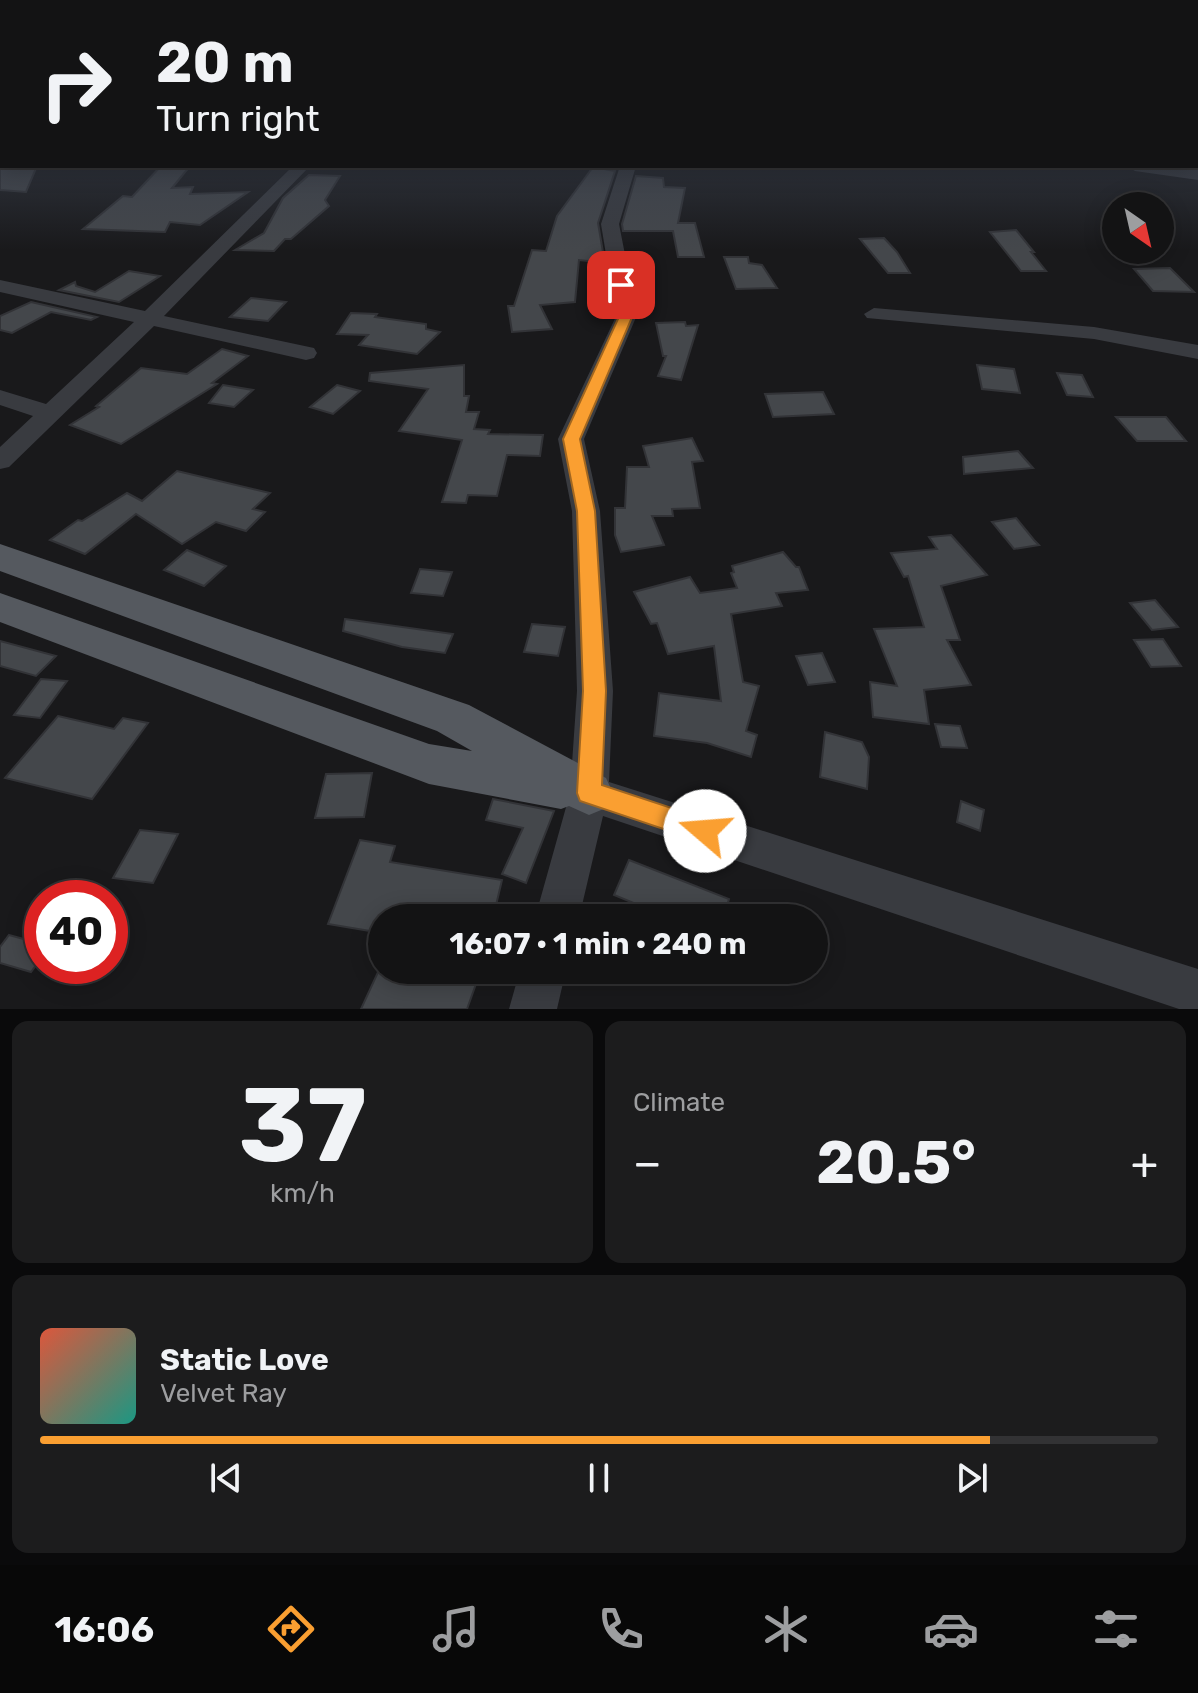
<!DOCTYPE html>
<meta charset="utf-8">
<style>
:root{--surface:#131314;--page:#1c1c1d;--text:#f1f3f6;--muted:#9d9ea0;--line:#323234;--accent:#fa9f31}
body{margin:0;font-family:Rubik,sans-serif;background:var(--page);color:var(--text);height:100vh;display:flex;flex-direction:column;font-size:30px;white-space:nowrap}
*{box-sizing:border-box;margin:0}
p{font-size:26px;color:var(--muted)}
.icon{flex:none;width:44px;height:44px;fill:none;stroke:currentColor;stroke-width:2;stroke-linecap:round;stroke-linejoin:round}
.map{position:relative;height:1009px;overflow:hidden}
.details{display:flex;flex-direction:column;gap:12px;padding:12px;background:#0a0a0b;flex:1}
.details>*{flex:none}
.banner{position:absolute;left:0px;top:0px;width:1198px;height:168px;box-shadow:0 4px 20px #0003,0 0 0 2px var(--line);background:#131314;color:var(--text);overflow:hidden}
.needle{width:52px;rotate:146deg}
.tools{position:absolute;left:1102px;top:192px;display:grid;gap:16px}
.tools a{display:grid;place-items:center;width:72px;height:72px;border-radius:50%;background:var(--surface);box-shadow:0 4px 20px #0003,0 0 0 2px var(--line);font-size:40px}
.speed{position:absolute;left:24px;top:880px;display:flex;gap:16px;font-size:40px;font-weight:700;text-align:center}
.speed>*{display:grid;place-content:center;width:104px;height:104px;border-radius:50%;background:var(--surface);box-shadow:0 4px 20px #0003,0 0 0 2px var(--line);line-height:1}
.speed .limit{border:12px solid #d22;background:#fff;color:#111}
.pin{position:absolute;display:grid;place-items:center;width:68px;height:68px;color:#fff;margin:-34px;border-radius:16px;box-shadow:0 4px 12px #0006}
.me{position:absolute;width:88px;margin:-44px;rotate:288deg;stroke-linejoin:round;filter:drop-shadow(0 0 6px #0008)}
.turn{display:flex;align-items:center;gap:28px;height:168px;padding:0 24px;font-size:36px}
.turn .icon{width:104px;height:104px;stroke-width:2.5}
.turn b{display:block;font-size:56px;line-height:68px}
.big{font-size:60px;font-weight:700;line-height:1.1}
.details .tile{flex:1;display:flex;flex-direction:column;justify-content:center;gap:12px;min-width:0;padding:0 28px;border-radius:16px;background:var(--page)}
.details .dial{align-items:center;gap:0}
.dial b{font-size:104px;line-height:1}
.song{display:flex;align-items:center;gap:24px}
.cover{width:96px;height:96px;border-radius:12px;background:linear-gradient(135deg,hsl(10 70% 55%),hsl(170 70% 35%))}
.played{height:8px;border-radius:4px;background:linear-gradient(90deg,var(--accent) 85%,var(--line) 85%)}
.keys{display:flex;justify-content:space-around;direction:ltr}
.heat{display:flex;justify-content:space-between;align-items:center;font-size:44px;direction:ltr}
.details .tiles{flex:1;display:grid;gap:12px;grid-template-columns:1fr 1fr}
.tile:last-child{grid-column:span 2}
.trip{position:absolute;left:368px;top:904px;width:460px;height:80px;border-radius:40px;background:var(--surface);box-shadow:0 4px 20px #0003,0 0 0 2px var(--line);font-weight:700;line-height:80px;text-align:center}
.menu{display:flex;height:128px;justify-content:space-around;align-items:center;background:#080808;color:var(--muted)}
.menu .icon{width:56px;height:56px}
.menu .selected{color:var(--accent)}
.menu b{font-size:36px;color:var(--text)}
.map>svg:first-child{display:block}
.building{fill:#44474b;stroke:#323337;stroke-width:2}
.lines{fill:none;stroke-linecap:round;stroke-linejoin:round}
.minor{fill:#393b40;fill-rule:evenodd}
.major{fill:#55595f;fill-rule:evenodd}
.route{fill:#fa9f31;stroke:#a26720;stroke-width:2}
</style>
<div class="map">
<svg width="1198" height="1009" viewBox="0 0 1198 1009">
<rect width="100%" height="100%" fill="#19191b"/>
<g class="building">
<polygon points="0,166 37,166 26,192 0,190"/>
<polygon points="161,166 190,166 172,188 193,187 190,194 248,192 200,225 170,222 165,232 83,229 123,196 132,197"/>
<polygon points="593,167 615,171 598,223 603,252 597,262 579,260 575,302 540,305 552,329 512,332 508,306 514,306 532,250 546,251 557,216"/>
<polygon points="309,175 340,176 325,200 329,206 291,239 285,239 274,251 235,250 264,233 283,198"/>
<polygon points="636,176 663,178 664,187 685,188 678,223 695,223 704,257 678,257 673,231 623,231 622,224"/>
<polygon points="1016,230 1034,252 1031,252 1046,271 1021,271 990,232"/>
<polygon points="884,238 897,252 910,273 888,273 860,239"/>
<polygon points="724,257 748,257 749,263 762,265 777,288 736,289"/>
<polygon points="1170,268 1194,292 1153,291 1134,269"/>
<polygon points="129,271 160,276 119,302 59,290 75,282 76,286 95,292"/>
<polygon points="251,298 286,302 268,321 230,317"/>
<polygon points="31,302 97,317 91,320 51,312 12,333 0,330 0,316"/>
<polygon points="351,313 377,314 375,317 426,324 426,329 440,332 417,354 359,345 368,335 337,334"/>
<polygon points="685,322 686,326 698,325 681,380 658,376 666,356 663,356 656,323"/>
<polygon points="222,349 248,356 212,383 217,384 121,444 70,425 99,407 96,406 141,368 187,374"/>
<polygon points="464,365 464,396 469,396 466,412 479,412 474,429 490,430 488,434 543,435 540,456 507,455 497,496 468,495 466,503 442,502 462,440 399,431 428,389 369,381 370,373"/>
<polygon points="977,365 1014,369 1020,393 982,389"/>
<polygon points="1057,373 1082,375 1093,397 1067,395"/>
<polygon points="223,385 253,390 234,407 209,403"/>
<polygon points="337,385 360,391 333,414 310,407"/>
<polygon points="823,392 834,414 773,417 765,394"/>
<polygon points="1116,417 1166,417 1186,441 1137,441"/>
<polygon points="692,438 703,461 692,462 700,508 672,509 673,516 652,516 664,545 621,552 615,535 615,508 625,508 627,467 649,467 643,446"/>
<polygon points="1018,451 1033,468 964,474 963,457"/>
<polygon points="177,471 270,493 253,509 265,512 246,531 216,522 182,544 136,514 85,554 50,540 78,520 82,521 127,493 142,501"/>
<polygon points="1016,518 1034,540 1039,545 1014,549 992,522"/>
<polygon points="951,535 987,575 941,586 960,640 947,640 971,685 924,690 929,724 873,717 870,682 897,686 874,629 924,627 908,576 904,577 891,553 937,549 929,537"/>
<polygon points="187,550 226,566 204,586 164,570"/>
<polygon points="783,552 796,567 799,567 808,590 776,593 782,606 731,614 743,682 759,686 746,731 757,735 751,757 707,743 654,736 659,693 721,701 714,646 668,654 657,623 651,624 634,592 690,577 700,593 737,588 731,573 734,572 732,566"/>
<polygon points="420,569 452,572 443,596 411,593"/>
<polygon points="1155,600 1178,627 1152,630 1130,603"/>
<polygon points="345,619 453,634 445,653 402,647 343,631"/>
<polygon points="532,624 565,627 558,656 524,652"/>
<polygon points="1163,639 1181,666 1151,667 1134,640"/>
<polygon points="0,641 56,656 36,676 0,666"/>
<polygon points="822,653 835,682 808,685 796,656"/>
<polygon points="41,679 67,681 40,718 14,715"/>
<polygon points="58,716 114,729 123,718 148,723 92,799 5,778"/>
<polygon points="935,724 960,726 967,748 941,747"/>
<polygon points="825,732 862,742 869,757 867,789 820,777"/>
<polygon points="372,773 364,817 315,818 326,774"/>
<polygon points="493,799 554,811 526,883 502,874 523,828 486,820"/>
<polygon points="961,801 984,810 980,831 957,822"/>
<polygon points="140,830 178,834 153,883 113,878"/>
<polygon points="360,840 395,846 390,862 502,880 493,918 382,918 382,933 328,924"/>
<polygon points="629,860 729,899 723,918 670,918 614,895"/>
<polygon points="9,935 42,944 42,957 31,972 0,963 0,947"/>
<polygon points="379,970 481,970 467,1009 361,1009"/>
</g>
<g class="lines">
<g class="minor">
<rect x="0" y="116" width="2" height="8"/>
<rect x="0" y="148" width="2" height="8"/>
<polygon points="293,166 310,166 164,316 314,348 317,353 314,358 306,360 154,326 9,467 0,469 0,447 33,416 0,405 0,390 46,404 134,322 0,292 0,280 145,311"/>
<polygon points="620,166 636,166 619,224 631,285 640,308 584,439 600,511 613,691 609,782 1198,969 1198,1009 1179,1009 603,816 579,918 535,918 570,793 577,691 572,511 558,439 620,308 611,285 601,224"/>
<polygon points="1127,166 1167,166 1198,170 1198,180 1135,171"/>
<polygon points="874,308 1094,327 1198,345 1198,359 1094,339 867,318 864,314"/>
<polygon points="520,970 566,970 557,1009 509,1009"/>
</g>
<polygon class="major" points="0,544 469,705 606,778 613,793 606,808 589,815 569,806 561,809 429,784 0,622 0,593 429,744 472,751 437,731 0,571"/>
</g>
<linearGradient id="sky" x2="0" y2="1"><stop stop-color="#0e0e0f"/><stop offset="0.44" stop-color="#383e4a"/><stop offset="1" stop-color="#383e4a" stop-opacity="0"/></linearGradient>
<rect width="1198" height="250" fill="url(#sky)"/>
<polygon class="route" points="621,281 627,285 636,308 580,439 595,511 606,691 602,785 714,822 718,831 714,839 705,843 580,801 577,793 583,691 577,511 563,439 623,308 614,285"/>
</svg>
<div class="tools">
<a><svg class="needle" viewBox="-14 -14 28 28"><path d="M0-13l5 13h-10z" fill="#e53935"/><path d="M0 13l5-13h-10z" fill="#9d9ea0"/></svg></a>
</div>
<div class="speed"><div class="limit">40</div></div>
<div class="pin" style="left:621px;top:285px;background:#d93025"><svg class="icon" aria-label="arrive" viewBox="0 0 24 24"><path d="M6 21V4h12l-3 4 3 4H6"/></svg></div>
<svg class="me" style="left:705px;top:831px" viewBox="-20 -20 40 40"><circle r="19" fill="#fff"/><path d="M0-13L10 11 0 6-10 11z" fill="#fa9f31"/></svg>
<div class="trip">16:07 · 1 min · 240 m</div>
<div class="banner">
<div class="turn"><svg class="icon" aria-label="right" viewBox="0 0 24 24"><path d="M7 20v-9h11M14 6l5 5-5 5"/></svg><div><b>20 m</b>Turn right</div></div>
</div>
</div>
<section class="details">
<div class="tiles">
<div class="tile dial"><b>37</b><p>km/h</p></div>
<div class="tile"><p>Climate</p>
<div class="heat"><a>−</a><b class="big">20.5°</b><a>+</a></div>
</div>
<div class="tile">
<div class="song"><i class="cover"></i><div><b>Static Love</b><p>Velvet Ray</p></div></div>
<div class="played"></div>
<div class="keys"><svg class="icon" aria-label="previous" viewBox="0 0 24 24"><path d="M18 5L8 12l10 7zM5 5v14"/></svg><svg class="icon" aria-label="pause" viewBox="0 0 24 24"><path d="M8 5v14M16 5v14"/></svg><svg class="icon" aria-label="next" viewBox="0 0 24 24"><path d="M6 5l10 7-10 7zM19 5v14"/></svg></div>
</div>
</div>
</section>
<nav class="menu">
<b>16:06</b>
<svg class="icon selected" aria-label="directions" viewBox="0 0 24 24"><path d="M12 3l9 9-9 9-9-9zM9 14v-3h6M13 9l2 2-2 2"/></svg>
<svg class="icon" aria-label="music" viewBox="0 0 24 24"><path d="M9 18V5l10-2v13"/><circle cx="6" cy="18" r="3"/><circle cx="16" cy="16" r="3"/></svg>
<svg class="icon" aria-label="phone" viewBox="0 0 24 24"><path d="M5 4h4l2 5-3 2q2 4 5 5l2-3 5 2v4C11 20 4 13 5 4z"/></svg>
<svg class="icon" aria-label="climate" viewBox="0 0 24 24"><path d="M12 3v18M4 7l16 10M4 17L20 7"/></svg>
<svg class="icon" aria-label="car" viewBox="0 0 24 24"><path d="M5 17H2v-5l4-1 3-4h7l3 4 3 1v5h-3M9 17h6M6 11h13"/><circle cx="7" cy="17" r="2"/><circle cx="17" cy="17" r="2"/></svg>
<svg class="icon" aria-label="filters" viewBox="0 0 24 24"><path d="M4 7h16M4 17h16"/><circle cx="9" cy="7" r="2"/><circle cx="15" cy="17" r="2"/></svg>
</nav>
